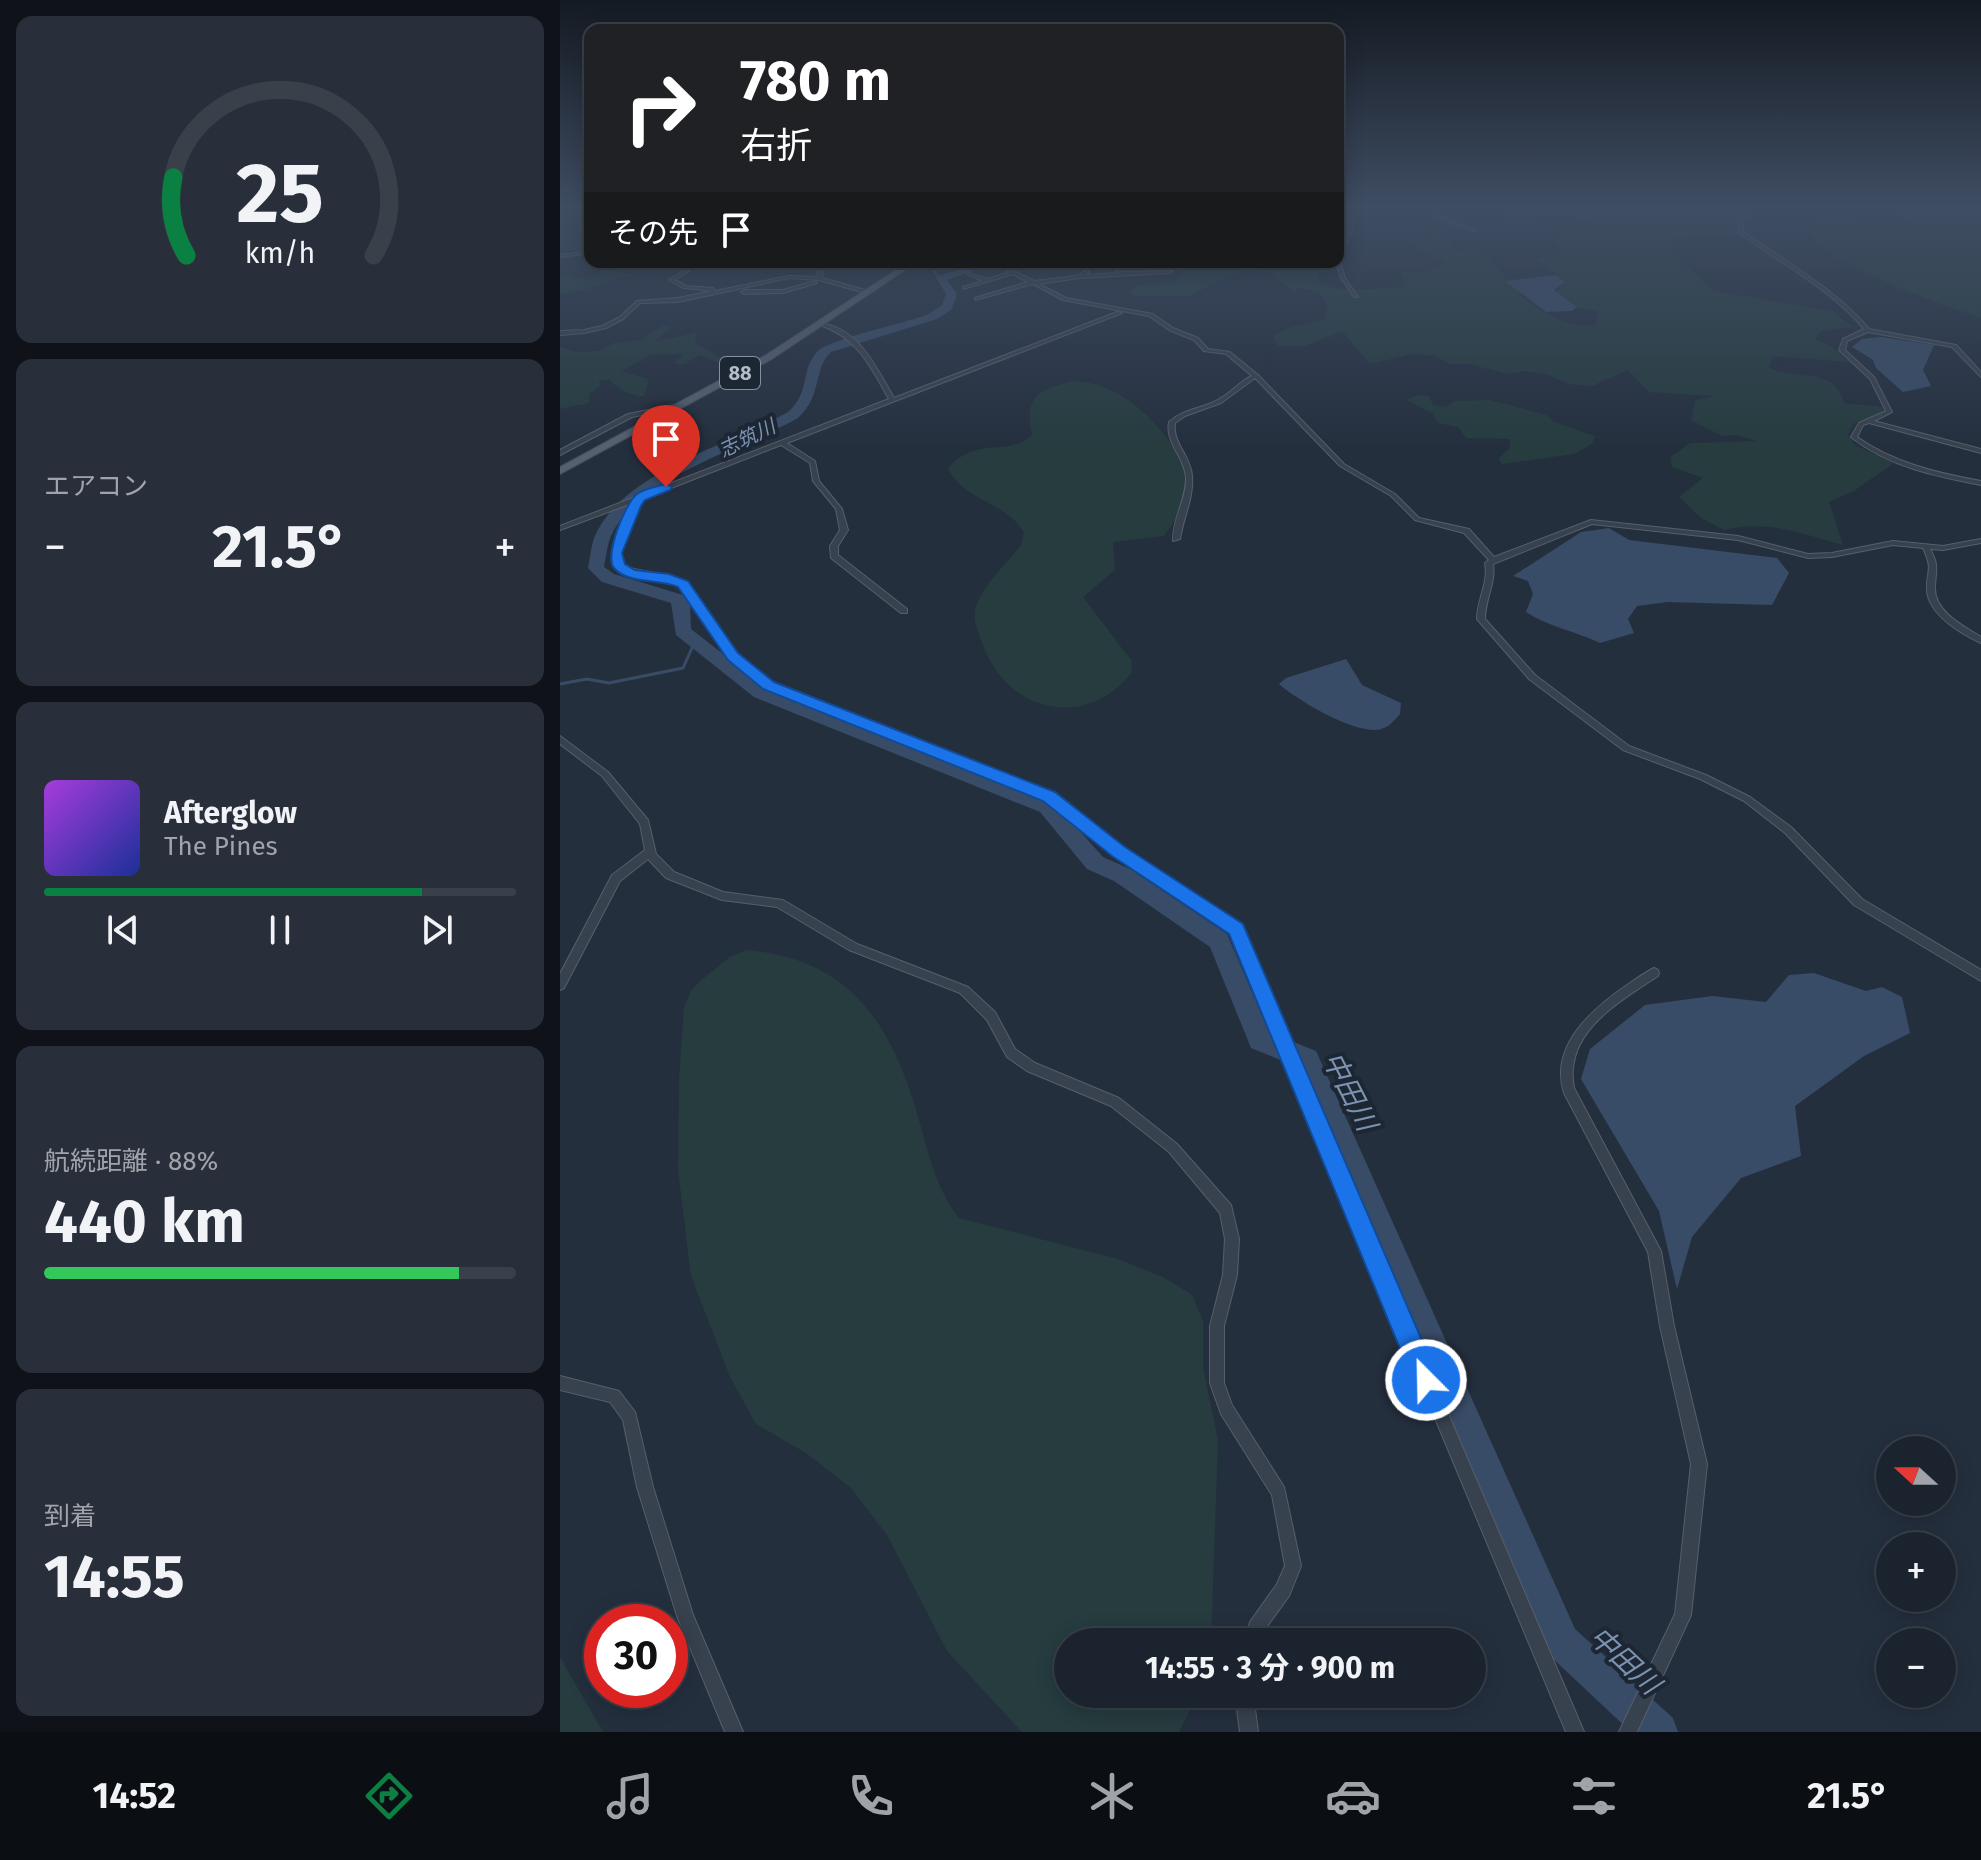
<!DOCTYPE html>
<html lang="ja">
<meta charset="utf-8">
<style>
:root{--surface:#1b232e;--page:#282f3a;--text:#f1f3f6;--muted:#a0a4aa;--line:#39404a;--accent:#0b8043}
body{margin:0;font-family:"Fira Sans","Noto Sans JP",sans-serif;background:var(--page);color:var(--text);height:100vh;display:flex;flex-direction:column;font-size:30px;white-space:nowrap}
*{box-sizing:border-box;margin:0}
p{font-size:26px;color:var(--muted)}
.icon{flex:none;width:44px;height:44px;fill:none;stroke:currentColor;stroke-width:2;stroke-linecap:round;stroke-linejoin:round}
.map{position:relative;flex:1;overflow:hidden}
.panel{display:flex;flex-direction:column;gap:16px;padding:16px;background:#0f1319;width:560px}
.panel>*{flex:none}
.top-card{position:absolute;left:24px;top:24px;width:760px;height:244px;border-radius:16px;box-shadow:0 4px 20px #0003,0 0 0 2px var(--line);background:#202124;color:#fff;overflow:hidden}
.needle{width:52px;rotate:291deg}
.buttons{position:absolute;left:1316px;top:1436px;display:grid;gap:16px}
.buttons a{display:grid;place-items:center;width:80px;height:80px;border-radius:50%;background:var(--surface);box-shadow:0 4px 20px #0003,0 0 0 2px var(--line);font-size:40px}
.speed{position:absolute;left:24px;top:1604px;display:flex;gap:16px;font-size:40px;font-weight:700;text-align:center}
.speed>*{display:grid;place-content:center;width:104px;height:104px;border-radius:50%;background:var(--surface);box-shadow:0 4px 20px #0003,0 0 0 2px var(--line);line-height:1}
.speed .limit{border:12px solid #d22;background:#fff;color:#111}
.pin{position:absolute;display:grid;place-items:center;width:68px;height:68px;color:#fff;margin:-82px -34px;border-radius:50% 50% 50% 0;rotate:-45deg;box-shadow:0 0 8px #0007}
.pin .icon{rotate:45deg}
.me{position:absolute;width:88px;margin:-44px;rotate:337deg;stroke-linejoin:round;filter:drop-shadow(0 0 6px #0008)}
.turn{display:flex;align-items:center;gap:28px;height:168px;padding:0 24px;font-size:36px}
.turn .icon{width:104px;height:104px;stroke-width:2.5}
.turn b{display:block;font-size:56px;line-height:68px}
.then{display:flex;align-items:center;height:76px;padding:0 24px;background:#0003;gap:16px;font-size:30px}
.big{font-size:60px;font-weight:700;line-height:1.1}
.panel .tile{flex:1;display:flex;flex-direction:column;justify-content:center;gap:12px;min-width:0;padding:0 28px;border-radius:16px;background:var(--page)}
.panel .dial{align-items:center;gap:0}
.dial svg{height:208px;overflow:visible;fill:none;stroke:var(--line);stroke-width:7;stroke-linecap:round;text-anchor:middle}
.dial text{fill:var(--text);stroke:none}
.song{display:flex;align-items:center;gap:24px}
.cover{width:96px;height:96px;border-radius:12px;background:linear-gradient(135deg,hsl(280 70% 55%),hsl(230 70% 35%))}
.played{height:8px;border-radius:4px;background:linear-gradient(90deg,var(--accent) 80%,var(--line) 80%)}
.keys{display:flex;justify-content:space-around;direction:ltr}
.heat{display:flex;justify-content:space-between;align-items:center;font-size:44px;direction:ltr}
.charge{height:12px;border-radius:6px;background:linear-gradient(90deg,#34c759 88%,var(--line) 0)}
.trip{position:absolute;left:494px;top:1628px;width:432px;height:80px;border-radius:40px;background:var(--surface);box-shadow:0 4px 20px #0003,0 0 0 2px var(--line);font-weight:700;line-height:80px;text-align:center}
.menu{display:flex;height:128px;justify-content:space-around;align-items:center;background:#0b0e12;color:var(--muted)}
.menu .icon{width:56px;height:56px}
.menu .active{color:var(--accent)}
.menu b{font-size:36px;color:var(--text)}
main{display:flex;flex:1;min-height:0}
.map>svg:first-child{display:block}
.green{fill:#263c3f}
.water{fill:#394c67}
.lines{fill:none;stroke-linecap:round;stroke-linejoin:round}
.stream-far1{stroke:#394c67;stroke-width:2}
.stream{stroke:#394c67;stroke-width:3}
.river{fill:#394c67;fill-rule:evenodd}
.minor-casing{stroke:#565f6c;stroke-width:2}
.primary-casing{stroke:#414a57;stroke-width:2}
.minor{fill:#38414e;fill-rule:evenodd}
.primary{fill:#56606e;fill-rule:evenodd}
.route{fill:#1a73e8;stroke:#114b97;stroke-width:2}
.labels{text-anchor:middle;stroke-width:8;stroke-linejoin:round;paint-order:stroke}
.shield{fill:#1d2633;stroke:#878f9c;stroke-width:2}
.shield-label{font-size:20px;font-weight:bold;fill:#b4bcc9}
.far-water-label{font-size:20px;font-style:italic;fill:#7c92b1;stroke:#1d2633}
.near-water-label{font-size:28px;font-style:italic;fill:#7c92b1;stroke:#1d2633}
</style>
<main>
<section class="panel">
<div class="tile dial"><svg viewBox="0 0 100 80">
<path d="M14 69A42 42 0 1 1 86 69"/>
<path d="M14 69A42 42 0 0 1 9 39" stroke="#0b8043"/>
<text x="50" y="56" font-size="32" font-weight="700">25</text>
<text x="50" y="72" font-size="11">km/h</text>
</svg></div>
<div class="tile"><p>エアコン</p>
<div class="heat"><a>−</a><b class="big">21.5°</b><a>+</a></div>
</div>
<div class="tile">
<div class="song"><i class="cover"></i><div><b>Afterglow</b><p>The Pines</p></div></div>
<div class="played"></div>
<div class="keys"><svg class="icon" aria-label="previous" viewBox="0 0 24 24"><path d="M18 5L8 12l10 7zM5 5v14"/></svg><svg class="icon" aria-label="pause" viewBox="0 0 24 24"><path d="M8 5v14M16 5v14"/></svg><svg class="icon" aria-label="next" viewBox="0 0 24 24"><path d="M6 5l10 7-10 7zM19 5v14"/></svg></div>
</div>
<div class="tile"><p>航続距離 · 88%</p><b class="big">440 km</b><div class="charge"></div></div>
<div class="tile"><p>到着</p><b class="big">14:55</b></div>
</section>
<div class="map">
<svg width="1421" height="1732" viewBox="0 0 1421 1732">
<rect width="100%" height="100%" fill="#242f3e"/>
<g class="green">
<path d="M931 206H1174L1185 212 1177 220 1175 234 1113 239 1109 250 1154 291 1273 311 1292 327 1261 331 1255 339 1271 346 1290 362 1213 356 1209 368C1239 381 1276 367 1284 403L1323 407 1322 412 1293 424 1288 435 1295 445 1334 463 1294 491 1269 502 1283 545C1244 534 1205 519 1164 530L1141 518 1119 497 1143 478 1112 467 1110 457 1130 443 1196 441 1178 435 1162 436 1131 420 1135 401 1153 396 1089 392 1068 370 1032 386 1008 384 989 375 964 371 949 374 909 364H891L875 356 851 354 810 364 782 331 745 346H718L713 336 731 327 764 320 768 305 759 292 741 288 734 291 708 273 686 269 629 296H576L570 292 577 285 614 282 624 272 615 262H770L773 270 758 275V282C786 295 811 288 841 287L845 283 840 272H866L886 262 848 244C861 234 876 231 892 239L890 252C897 253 907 250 914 252 931 254 937 268 946 279 969 304 1002 331 1036 325L1038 311C1018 309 1009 307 996 292L1005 281 976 259 1001 254 1003 247 995 244 994 236 1026 231 1033 223 1010 214 952 218Z"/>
<path d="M1317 206H1421V318C1390 308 1246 258 1247 225L1272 222 1358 228 1357 221Z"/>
<polygon points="18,209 30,211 30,244 18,250 0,250 0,214"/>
<path d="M57 262H82L56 271 74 276 52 278 49 283 0 295V274C14 276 28 285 41 275L39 268Z"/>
<path d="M103 325H112L95 342 137 332 135 343 166 361 157 362 140 355 124 364H114L123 354 91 355 61 371 89 379 84 396C73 397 55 388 50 379L39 381 40 386 29 394V403L0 409V347L17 352 39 351 54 343 81 340Z"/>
<path d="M514 381C569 382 627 445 631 498L604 536 553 542 555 570 523 597 571 660 572 672C527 731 447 713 423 645 419 634 413 622 415 610 420 588 448 562 461 545L464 533C448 502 402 501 388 468 418 435 447 458 472 435 463 395 480 389 514 381Z"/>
<polygon points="857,395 869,396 873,405 886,407 895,401 930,400 987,415 994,422 1035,436 1032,444 1014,454 942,464 938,459 950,448 950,439 906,438 898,427 878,423 873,414 847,400"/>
<path d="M187 950C288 959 329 1020 356 1110 368 1149 374 1186 399 1218L558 1259 605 1278 632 1295 643 1321V1367L658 1440 651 1642H508V1694H638L619 1732H462L387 1651 327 1535 291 1488 246 1453 196 1424 170 1377 131 1276 118 1170 119 1079 124 1008 131 991 141 980 170 957Z"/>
<polygon points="0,1657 43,1732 0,1732"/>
</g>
<g class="water">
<polygon points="996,275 1005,282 994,290 1017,307 1012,311 986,312 945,281"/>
<polygon points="1321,337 1374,345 1363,370 1371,386 1343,392 1316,368 1313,360 1292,347 1302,339"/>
<path d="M1049 528 1069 540 1217 558 1229 573 1212 605 1108 602 1077 606 1068 619 1074 633 1040 643C1015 631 989 627 966 612L973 594 968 581 953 576 1021 532Z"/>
<path d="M786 659 802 685 841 703 840 714C835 720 829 727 821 729 797 736 737 700 719 684L726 678Z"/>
<polygon points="1254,973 1306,991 1322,987 1342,997 1350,1033 1304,1056 1235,1106 1241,1156 1181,1178 1132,1237 1117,1289 1099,1211 1021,1079 1030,1049 1085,1005 1152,996 1206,1002 1229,975"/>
</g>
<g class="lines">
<polyline class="stream-far1" points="367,262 380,279"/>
<polyline class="stream" points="0,684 27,679 49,683 123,668 136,639"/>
<path class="river" d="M423 262H439L387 280 397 294 392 309 377 319 271 352C253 368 263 395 238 418 184 449 77 477 51 536 47 545 46 557 44 567L54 574 123 595 130 604 131 629 208 689 494 802 543 857 570 869 667 934 709 1032 756 1051 1015 1629 1113 1718 1118 1732H1071L989 1655 738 1067 691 1048 650 947 554 881 527 869 480 812 194 697 116 635 111 603 42 582 28 568C30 558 31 547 34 538 61 472 171 445 228 412 251 392 240 370 257 352 268 339 347 323 369 314L382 305 386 294 376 277Z"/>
<g class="minor-casing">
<g id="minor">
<polygon points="786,206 790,206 793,230 780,255 778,256 778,251 789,230"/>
<path d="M1190 206H1194L1182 220 1183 231C1226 263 1275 288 1309 329L1396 345 1421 372V377L1392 347 1308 332 1287 341 1285 350 1314 377 1332 412 1314 421 1421 449V453L1309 423 1303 425 1297 437C1334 463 1377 473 1421 481V485C1375 476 1330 467 1292 438L1291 437 1299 423 1326 411 1310 379 1279 350 1283 339 1304 329C1271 289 1221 264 1179 233L1178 220Z"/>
<polygon points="876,216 880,216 917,230 913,231 876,218"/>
<polygon points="30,251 30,253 0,257 0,255"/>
<polygon points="778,261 780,262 785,278 798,297 794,297 781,278 776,262"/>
<polygon points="137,262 142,262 115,280 126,286 153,288 155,291 229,276 257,277 260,262 264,262 262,278 312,292 309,294 259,280 229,278 118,302 80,303 63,319 46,328 24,333 0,335 0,331 24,330 42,326 60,317 77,301 118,298 152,291 123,288 109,280"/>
<polygon points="404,262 411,262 397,267 395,266"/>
<path d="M431 262H437L474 281 517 276 525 271 524 262H528L529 272 525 275 556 273V262H560V272L613 271 611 273 519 278 479 284 506 298 593 314 613 328 638 338 648 349 670 352 698 375 784 464 835 494 859 518 909 529 934 557 1031 520 1178 536 1248 554 1272 553 1333 541 1383 546 1421 539V543L1383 550 1370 549C1379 565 1376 569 1375 586 1373 611 1403 626 1421 637V643C1402 634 1369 615 1367 591 1366 570 1374 571 1363 548L1333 545 1272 557 1248 558 1178 540 1032 524 933 564C936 582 925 600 925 619L975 675 1069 746 1146 775 1190 797 1231 827 1302 899 1421 970V981L1294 905 1225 833 1184 801 1140 779 1063 750 969 679 917 619C917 600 929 582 925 563L929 560 904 533 855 520 831 496 780 466 695 378 661 403 625 416 615 423C612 443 631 456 632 476 634 498 623 518 620 539L613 541C612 519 627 499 626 477 624 456 605 443 609 422 624 408 644 409 661 398 672 392 680 381 692 376L666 354 644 351 634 340 609 330 589 316 503 300 473 284 415 300V298L468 282 453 274 403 289V287L423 281 407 274V272L427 279 450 272Z"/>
<polygon points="255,281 257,283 223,293 184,294 181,292 184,290 223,290"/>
<path d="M557 312 562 313 227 443 255 461 259 481 282 509 288 530 278 546V555L347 609V613H341L271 558 270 546 280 530 276 509 253 481 250 463 221 445 83 499 60 553 64 567 109 576 126 582 176 655 212 684 492 794 562 849 680 926 1024 1732H1006L672 932 556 855 486 798 206 688 170 659 120 586 107 580 58 571 52 553 75 502 0 530V526L329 399C310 366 298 338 260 325V323C299 328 316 367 334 398Z"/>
<polygon points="119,404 122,406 121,407 72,417 0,455 0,450 68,414"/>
<polygon points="0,736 48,772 88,820 96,854 114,872 163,892 223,900 297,944 408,987 435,1012 455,1049 475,1063 559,1098 617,1144 671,1205 679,1239 677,1275 664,1326 664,1383 672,1405 724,1487 741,1566 729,1596 703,1632 700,1642 684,1642 690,1622 717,1584 725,1566 712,1495 661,1414 650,1383 650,1326 663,1275 665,1239 660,1213 609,1152 551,1106 467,1071 447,1057 427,1020 400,993 289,950 217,907 162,900 106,878 88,859 60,881 4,988 0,990 0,974 52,875 85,850 80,824 42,776 0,744"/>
<path d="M1094 968 1098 970 1099 973 1098 976C1065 998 1016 1025 1013 1069 1012 1075 1013 1082 1014 1088L1101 1251 1114 1326 1147 1464 1131 1615 1077 1732H1059L1115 1614 1131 1464 1100 1326 1088 1252 1004 1093C989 1046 1032 1009 1067 985 1076 979 1084 973 1094 968Z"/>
<polygon points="0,1376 59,1391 75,1412 93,1487 133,1615 183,1732 165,1732 117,1616 77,1487 63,1420 50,1402 0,1390"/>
<polygon points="675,1694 693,1694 698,1732 680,1732"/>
</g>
</g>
<g class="primary-casing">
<g id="primary">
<polygon points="3,206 11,206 0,213 0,208"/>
<polygon points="348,262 357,262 212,359 0,474 0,467 206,355"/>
</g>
</g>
<use href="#minor" class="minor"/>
<use href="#primary" class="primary"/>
</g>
<linearGradient id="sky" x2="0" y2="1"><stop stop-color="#141a22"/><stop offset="0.46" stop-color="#3f4d63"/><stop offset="1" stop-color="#3f4d63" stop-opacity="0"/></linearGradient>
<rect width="1421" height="449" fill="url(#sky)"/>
<path class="route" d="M106 484 112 487 110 490 85 500 81 506 62 553 65 564 75 570 109 574 128 581 178 653 214 682 495 792 565 847 683 924 879 1380 876 1390 866 1393 857 1390 669 934 552 856 483 801 203 689 168 660 118 587C100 579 67 584 54 568 44 556 65 503 77 494 84 489 97 486 106 484Z"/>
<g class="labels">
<rect class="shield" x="160" y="357" width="40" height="32" rx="6"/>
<g class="shield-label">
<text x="180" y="380">88</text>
</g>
<g class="far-water-label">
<text transform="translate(187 438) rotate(-26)" y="7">志筑川</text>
</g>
<g class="near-water-label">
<text transform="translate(790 1091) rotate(63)" y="10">中田川</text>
<text transform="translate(1065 1660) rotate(43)" y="10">中田川</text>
</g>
</g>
</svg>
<div class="buttons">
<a><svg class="needle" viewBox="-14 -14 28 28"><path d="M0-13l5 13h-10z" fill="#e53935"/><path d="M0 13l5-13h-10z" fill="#a0a4aa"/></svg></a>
<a>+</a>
<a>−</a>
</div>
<div class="speed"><div class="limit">30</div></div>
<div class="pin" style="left:106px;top:487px;background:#d93025"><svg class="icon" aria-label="arrive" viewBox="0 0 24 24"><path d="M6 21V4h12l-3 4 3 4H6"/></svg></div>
<svg class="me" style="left:866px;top:1380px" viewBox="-20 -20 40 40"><circle r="17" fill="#1a73e8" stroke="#fff" stroke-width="3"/><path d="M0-11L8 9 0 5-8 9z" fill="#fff"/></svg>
<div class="trip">14:55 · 3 分 · 900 m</div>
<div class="top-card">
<div class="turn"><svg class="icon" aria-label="right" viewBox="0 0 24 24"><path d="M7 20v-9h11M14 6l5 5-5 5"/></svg><div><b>780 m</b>右折</div></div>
<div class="then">その先<svg class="icon" aria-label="arrive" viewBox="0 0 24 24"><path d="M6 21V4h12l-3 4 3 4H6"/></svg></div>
</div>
</div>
</main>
<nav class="menu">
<b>14:52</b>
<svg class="icon active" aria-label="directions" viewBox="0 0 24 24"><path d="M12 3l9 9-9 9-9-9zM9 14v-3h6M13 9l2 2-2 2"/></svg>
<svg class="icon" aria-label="music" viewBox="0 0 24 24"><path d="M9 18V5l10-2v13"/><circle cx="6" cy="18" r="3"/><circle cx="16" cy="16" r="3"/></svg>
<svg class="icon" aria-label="phone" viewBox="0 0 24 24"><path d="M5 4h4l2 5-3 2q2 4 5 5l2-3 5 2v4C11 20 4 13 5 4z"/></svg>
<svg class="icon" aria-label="climate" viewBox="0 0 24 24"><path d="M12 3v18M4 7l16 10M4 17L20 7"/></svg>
<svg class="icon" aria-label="car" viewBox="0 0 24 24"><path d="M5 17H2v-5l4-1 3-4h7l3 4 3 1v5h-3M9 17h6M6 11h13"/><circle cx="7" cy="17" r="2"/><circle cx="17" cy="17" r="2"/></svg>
<svg class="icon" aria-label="filters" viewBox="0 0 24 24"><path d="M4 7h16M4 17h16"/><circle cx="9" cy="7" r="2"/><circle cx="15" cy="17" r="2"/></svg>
<b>21.5°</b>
</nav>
